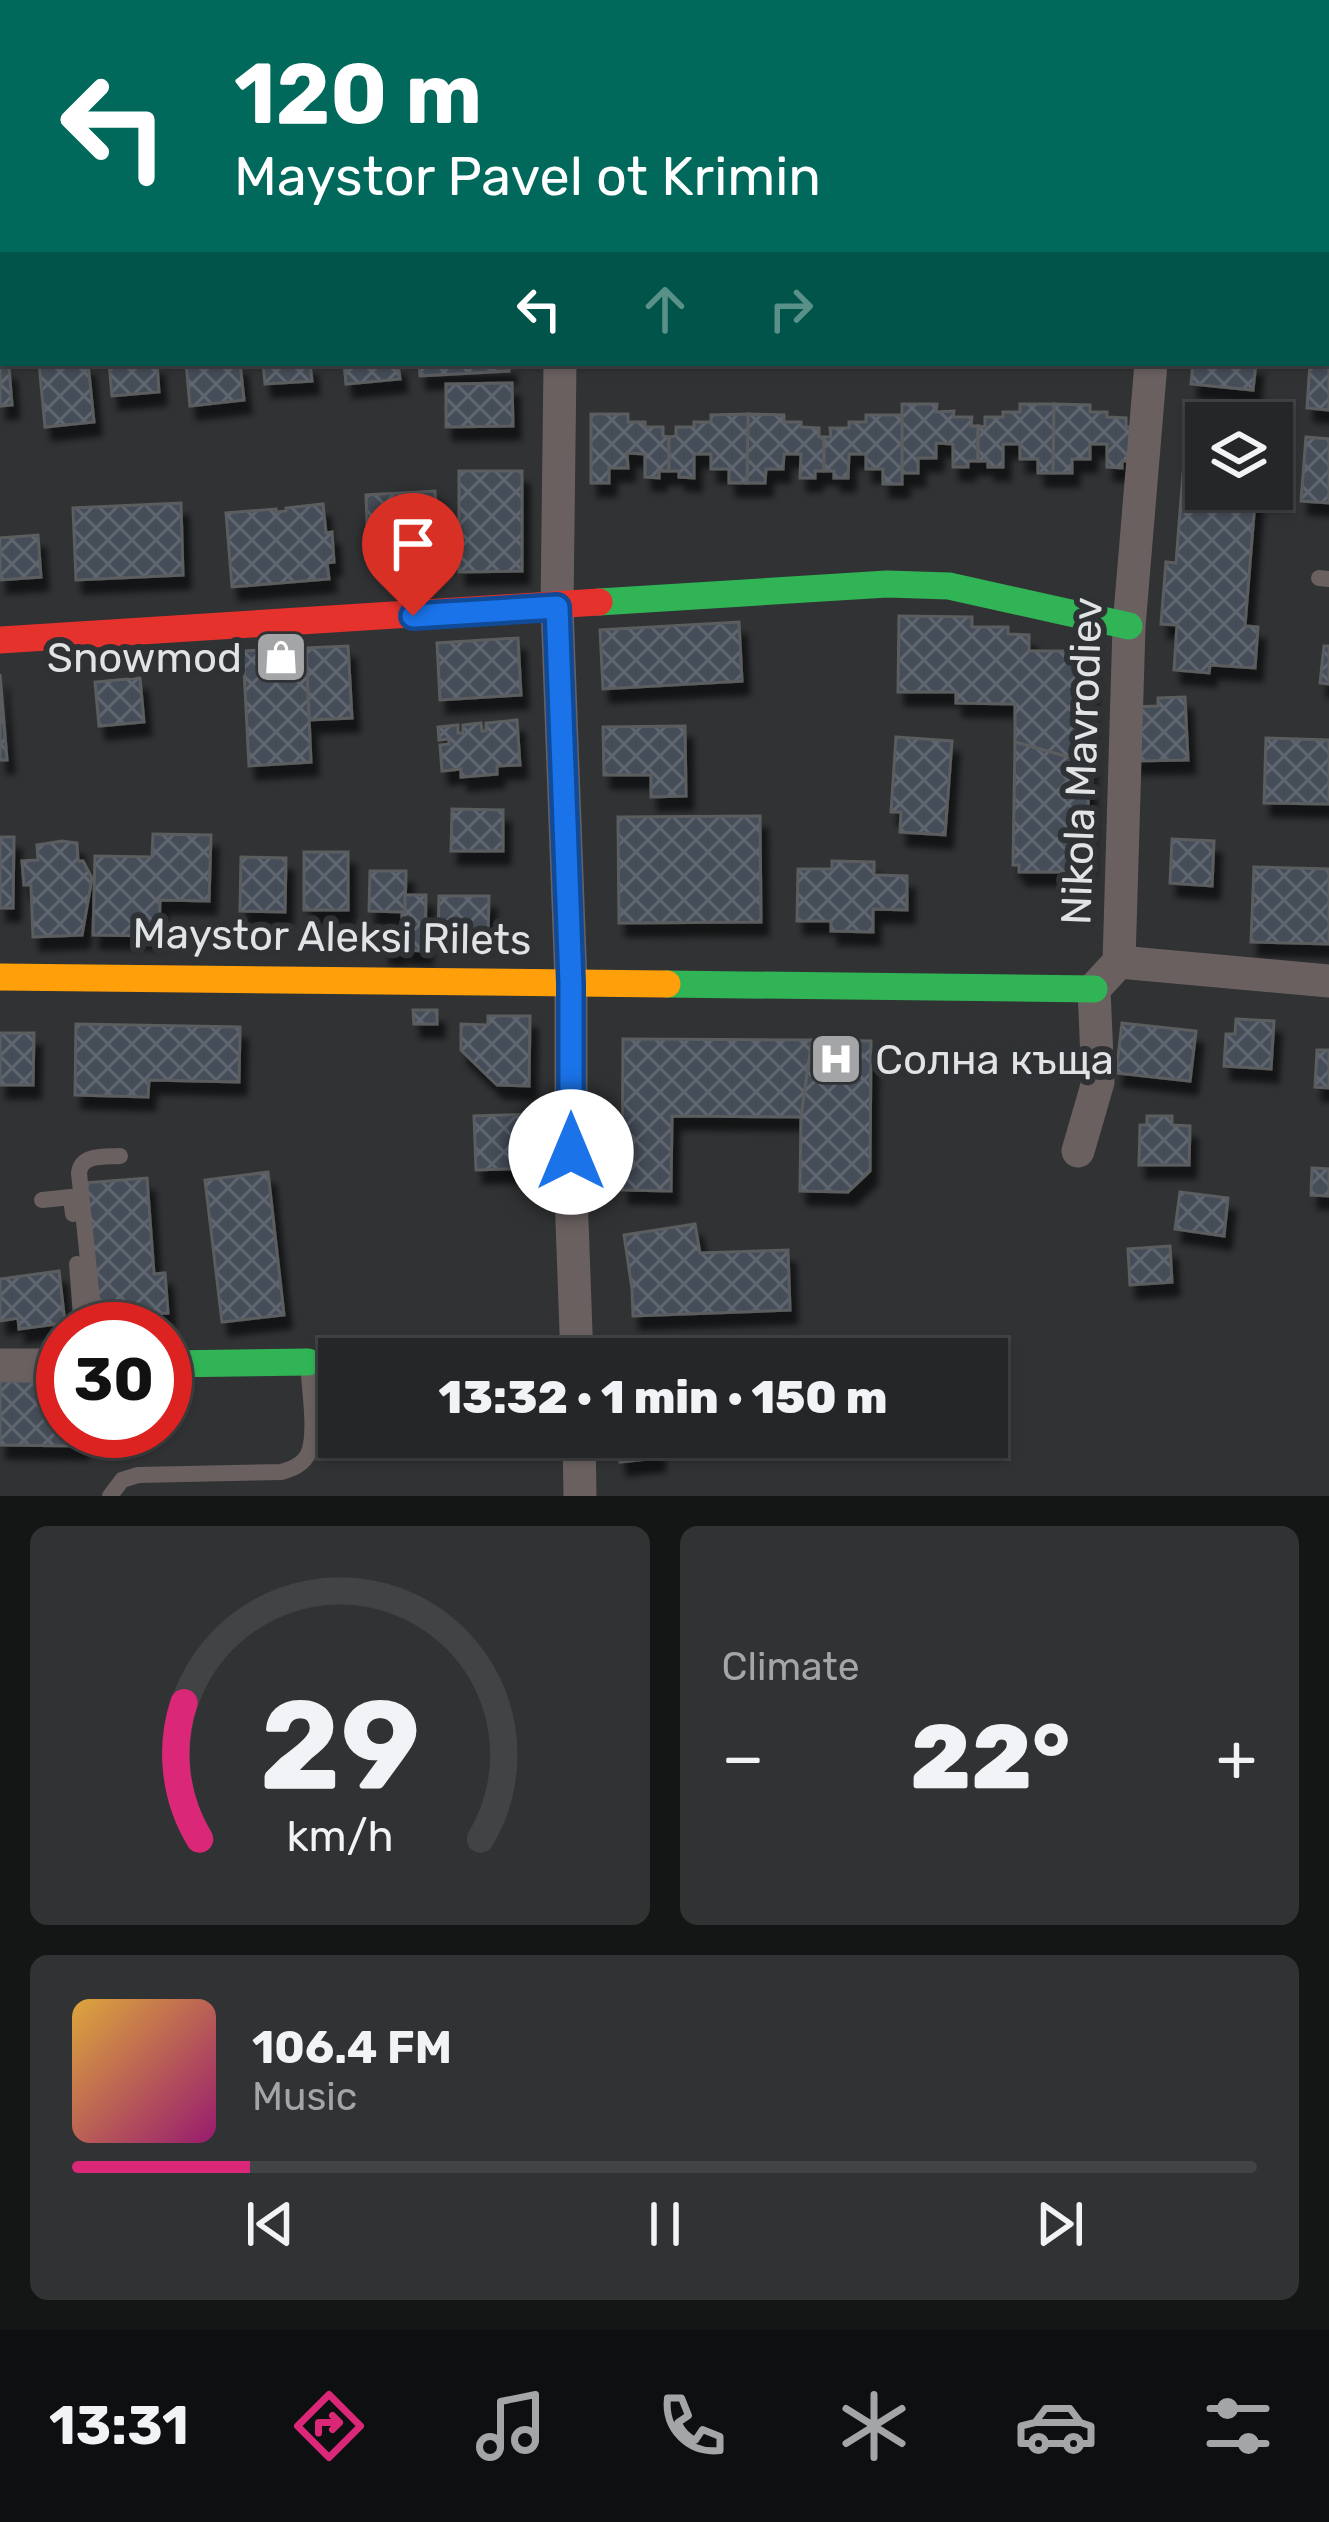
<!DOCTYPE html>
<meta charset="utf-8">
<style>
:root{--surface:#242627;--page:#303233;--text:#f1f3f6;--muted:#a3a5a7;--line:#414344;--accent:#db2777}
body{margin:0;font-family:Rubik,sans-serif;background:var(--page);color:var(--text);height:100vh;display:flex;flex-direction:column;font-size:45px;white-space:nowrap}
*{box-sizing:border-box;margin:0}
p{font-size:39px;color:var(--muted)}
.icon{flex:none;width:66px;height:66px;fill:none;stroke:currentColor;stroke-width:2;stroke-linecap:round;stroke-linejoin:round}
.map{position:relative;height:1496px;overflow:hidden}
.sheet{display:flex;flex-direction:column;gap:30px;padding:30px;background:#141515;flex:1}
.sheet>*{flex:none}
.guide{position:absolute;left:0px;top:0px;width:1329px;height:366px;box-shadow:0 3px 9px #0004,0 0 0 3px var(--line);background:#00695c;color:#fff;overflow:hidden}
.controls{position:absolute;left:1185px;top:402px;display:grid;gap:24px}
.controls a{display:grid;place-items:center;width:108px;height:108px;border-radius:0px;background:var(--surface);box-shadow:0 3px 9px #0004,0 0 0 3px var(--line);font-size:60px}
.speed{position:absolute;left:36px;top:1302px;display:flex;gap:24px;font-size:60px;font-weight:700;text-align:center}
.speed>*{display:grid;place-content:center;width:156px;height:156px;border-radius:50%;background:var(--surface);box-shadow:0 3px 9px #0004,0 0 0 3px var(--line);line-height:1}
.speed .limit{border:18px solid #d22;background:#fff;color:#111}
.pin{position:absolute;display:grid;place-items:center;width:102px;height:102px;color:#fff;margin:-123px -51px;border-radius:50% 50% 50% 0;rotate:-45deg;box-shadow:0 0 12px #0007}
.pin .icon{rotate:45deg}
.me{position:absolute;width:132px;margin:-66px;rotate:0deg;stroke-linejoin:round;filter:drop-shadow(0 0 9px #0008)}
.turn{display:flex;align-items:center;gap:42px;height:252px;padding:0 36px;font-size:54px}
.turn .icon{width:156px;height:156px;stroke-width:2.5}
.turn b{display:block;font-size:84px;line-height:102px}
.lanes{display:flex;align-items:center;height:114px;padding:0 36px;background:#0003;justify-content:center;gap:60px;direction:ltr}
.lanes .off{opacity:.35}
.big{font-size:90px;font-weight:800;line-height:1.1}
.sheet .tile{flex:1;display:flex;flex-direction:column;justify-content:center;gap:18px;min-width:0;padding:0 42px;border-radius:18px;background:var(--page)}
.sheet .dial{align-items:center;gap:0}
.dial svg{height:312px;overflow:visible;fill:none;stroke:var(--line);stroke-width:7;stroke-linecap:round;text-anchor:middle}
.dial text{fill:var(--text);stroke:none}
.song{display:flex;align-items:center;gap:36px}
.cover{width:144px;height:144px;border-radius:18px;background:linear-gradient(135deg,hsl(40 70% 55%),hsl(320 70% 35%))}
.played{height:12px;border-radius:6px;background:linear-gradient(90deg,var(--accent) 15%,var(--line) 15%)}
.keys{display:flex;justify-content:space-around;direction:ltr}
.heat{display:flex;justify-content:space-between;align-items:center;font-size:66px;direction:ltr}
.sheet .tiles{flex:1;display:grid;gap:30px;grid-template-columns:1fr 1fr}
.tile:last-child{grid-column:span 2}
.trip{position:absolute;left:318px;top:1338px;width:690px;height:120px;border-radius:0px;background:var(--surface);box-shadow:0 3px 9px #0004,0 0 0 3px var(--line);font-weight:800;line-height:120px;text-align:center}
.menu{display:flex;height:192px;justify-content:space-around;align-items:center;background:#0e0f10;color:var(--muted)}
.menu .icon{width:84px;height:84px}
.menu .current{color:var(--accent)}
.menu b{font-size:54px;color:var(--text)}
.map>svg:first-child{display:block}
.building{fill:url(#building-cross-hatch);stroke:#5b5d5f;stroke-width:3;filter:url(#shadow)}
.lines{fill:none;stroke-linecap:round;stroke-linejoin:round}
.lane{stroke:#6a6060;stroke-width:16}
.street{stroke:#6a6060;stroke-width:33}
.fast{stroke:#30b455;stroke-width:27}
.slow{stroke:#ff9f0a;stroke-width:27}
.jam{stroke:#e5322d;stroke-width:27}
.route-casing{stroke:#114b97;stroke-width:30}
.route{stroke:#1a73e8;stroke-width:21}
.labels{text-anchor:middle;stroke-width:12;stroke-linejoin:round;paint-order:stroke}
.poi-label{font-size:42px;fill:#e2e3e5;stroke:#2f3235;text-anchor:end}
.street-label{font-size:42px;fill:#e2e3e5;stroke:#2f3235}
</style>
<div class="map">
<svg width="1329" height="1496" viewBox="0 0 1329 1496">
<defs>
<pattern id="building-cross-hatch" width="8" height="8" patternUnits="userSpaceOnUse" patternTransform="scale(3)"><rect width="8" height="8" fill="#444d58"/><path d="M0 0l8 8M0 8l8-8" fill="none" stroke="#5f6670"/></pattern>
<filter id="shadow"><feDropShadow dx="7" dy="13" stdDeviation="3" flood-color="#0009"/></filter>
</defs>
<rect width="100%" height="100%" fill="#303234"/>
<g class="building">
<polygon points="417,0 497,0 497,3 416,3"/>
<rect x="602" y="0" width="105" height="3"/>
<polygon points="1293,0 1329,0 1329,99 1326,99 1326,3 1293,3"/>
<polygon points="1326,340 1329,340 1329,410 1307,408 1310,363 1326,363"/>
<polygon points="39,363 88,363 94,422 45,427"/>
<polygon points="109,363 157,363 159,392 112,396"/>
<polygon points="186,363 240,363 244,400 190,406"/>
<polygon points="263,363 310,363 312,381 265,384"/>
<polygon points="344,363 398,363 400,379 346,384"/>
<polygon points="419,363 509,363 509,371 420,376"/>
<polygon points="1193,363 1256,363 1253,390 1191,384"/>
<polygon points="9,367 12,405 0,406 0,368"/>
<polygon points="512,383 513,426 446,427 446,384"/>
<polygon points="902,404 937,404 936,412 954,411 953,417 972,417 971,426 978,426 978,461 968,461 968,467 953,467 953,444 936,443 936,458 918,458 918,473 902,473"/>
<polygon points="1020,404 1054,404 1053,473 1038,473 1038,459 1020,459 1020,444 1003,444 1003,467 988,467 988,461 978,461 978,426 985,427 985,417 1003,417 1003,412 1020,412"/>
<polygon points="1054,404 1090,405 1090,412 1107,412 1107,417 1126,418 1126,427 1132,427 1132,461 1122,461 1122,468 1107,467 1107,444 1090,444 1090,459 1072,459 1072,473 1053,473"/>
<polygon points="591,414 628,414 628,422 645,422 645,427 663,427 663,436 669,437 669,471 659,471 659,478 645,477 645,454 627,453 628,468 609,468 609,483 591,483"/>
<polygon points="748,414 784,415 784,422 801,422 801,427 819,428 819,437 824,437 824,471 815,471 815,478 800,478 801,454 784,454 783,469 766,469 765,483 747,483"/>
<polygon points="748,414 747,483 729,483 729,469 711,469 711,454 694,454 694,478 679,477 679,471 669,471 669,437 676,436 676,427 694,427 694,422 711,422 711,415"/>
<polygon points="866,415 902,415 902,484 883,484 883,469 866,469 866,454 849,454 848,478 834,478 834,471 824,471 824,437 831,437 830,428 849,428 849,422 866,422"/>
<polygon points="1193,428 1206,429 1206,489 1256,489 1245,626 1258,627 1255,668 1210,665 1209,673 1174,670 1177,625 1161,624 1166,562 1176,563 1183,473 1189,474"/>
<polygon points="1306,437 1329,439 1329,503 1301,501"/>
<polygon points="459,471 522,471 522,571 459,572"/>
<polygon points="435,491 438,551 368,554 366,495"/>
<polygon points="181,503 183,575 76,580 73,508"/>
<polygon points="323,504 326,533 332,532 334,562 327,563 329,579 232,587 226,513 276,509 276,512 286,511 286,508"/>
<polygon points="38,535 41,577 0,580 0,538"/>
<polygon points="899,616 972,617 972,627 1008,627 1008,634 1029,635 1029,651 1090,651 1089,763 1015,742 1015,704 956,703 956,692 898,692"/>
<polygon points="739,622 742,681 603,689 600,630"/>
<polygon points="518,638 521,695 440,700 437,643"/>
<polygon points="348,646 352,718 309,720 306,648"/>
<polygon points="1324,646 1329,646 1329,684 1320,683"/>
<polygon points="306,648 311,762 249,766 243,651"/>
<polygon points="0,674 7,760 0,760"/>
<polygon points="140,678 144,722 99,726 95,682"/>
<polygon points="1185,697 1188,760 1133,761 1131,707 1158,706 1158,698"/>
<polygon points="517,720 520,765 497,766 497,774 461,777 461,769 442,771 440,745 449,744 449,739 439,740 438,727 458,725 458,733 463,733 463,725 481,723 482,731 486,731 486,723"/>
<polygon points="685,726 686,796 651,797 651,775 604,775 603,727"/>
<polygon points="896,737 952,741 945,835 900,832 901,812 891,812"/>
<polygon points="1266,738 1329,740 1329,804 1264,803"/>
<polygon points="1015,742 1089,763 1087,866 1071,865 1071,872 1019,872 1019,865 1013,865"/>
<polygon points="452,809 503,810 503,851 451,851"/>
<polygon points="760,816 761,922 619,923 618,817"/>
<polygon points="153,834 211,835 209,901 160,900 159,936 93,935 95,856 152,857"/>
<polygon points="0,837 14,837 13,908 0,908"/>
<polygon points="1172,839 1214,841 1212,886 1170,883"/>
<polygon points="62,841 77,843 78,861 83,861 92,878 82,935 33,937 31,885 24,885 22,861 38,860 37,845"/>
<rect x="304" y="852" width="44" height="58"/>
<polygon points="241,857 286,858 285,912 240,911"/>
<polygon points="832,861 874,862 874,875 907,876 907,910 873,909 873,932 831,931 831,921 797,921 798,869 832,869"/>
<polygon points="1254,867 1329,869 1329,944 1251,942"/>
<polygon points="370,871 406,871 405,912 369,911"/>
<polygon points="405,895 426,895 425,951 402,950 402,912 405,912"/>
<polygon points="439,896 489,896 488,938 438,937"/>
<polygon points="383,936 399,938 398,952 383,951"/>
<polygon points="413,1010 437,1010 437,1024 414,1024"/>
<polygon points="488,1016 530,1016 529,1086 497,1085 461,1050 461,1024 488,1025"/>
<polygon points="1236,1019 1274,1021 1271,1069 1224,1066 1226,1034 1235,1034"/>
<polygon points="1122,1023 1196,1031 1190,1081 1116,1073"/>
<polygon points="76,1024 240,1027 239,1082 149,1080 148,1097 75,1095"/>
<polygon points="0,1033 34,1033 33,1085 0,1085"/>
<polygon points="623,1039 812,1040 801,1117 672,1116 671,1191 622,1190"/>
<polygon points="812,1040 871,1041 870,1171 848,1192 800,1191 801,1117"/>
<polygon points="1317,1050 1329,1050 1329,1088 1315,1087"/>
<polygon points="533,1114 535,1168 476,1170 474,1116"/>
<polygon points="1147,1116 1172,1116 1172,1125 1190,1126 1189,1165 1139,1165 1140,1125 1147,1125"/>
<polygon points="1312,1168 1329,1169 1329,1196 1311,1195"/>
<polygon points="268,1172 284,1315 222,1322 205,1180"/>
<polygon points="147,1178 154,1274 165,1273 168,1313 94,1318 85,1183"/>
<polygon points="1180,1192 1228,1198 1224,1236 1175,1229"/>
<polygon points="695,1224 700,1253 788,1250 790,1310 633,1316 632,1289 624,1235"/>
<polygon points="1170,1246 1172,1282 1130,1285 1128,1249"/>
<polygon points="59,1271 65,1323 19,1329 18,1318 0,1321 0,1279"/>
<polygon points="0,1381 63,1382 63,1431 81,1431 81,1446 0,1445"/>
<polygon points="618,1437 656,1437 658,1458 620,1462"/>
</g>
<g class="lines">
<g class="lane">
<polyline points="1319,578 1329,579"/>
<polyline points="42,1200 71,1197 73,1214"/>
<polyline points="77,1264 82,1329"/>
<path d="M95 1329 79 1173C81 1154 104 1157 120 1156"/>
<path d="M110 1496 122 1480 138 1475 281 1472C291 1469 301 1466 307 1456 318 1438 309 1386 308 1364"/>
</g>
<g class="street">
<polyline points="562,3 562,0"/>
<polyline points="1326,305 1329,306"/>
<polyline points="0,321 3,321"/>
<polyline points="560,363 557,607 571,983 571,1194 577,1359"/>
<polyline points="1119,962 1329,981"/>
<polyline points="1078,1151 1098,1082 1094,989 1119,962 1129,626 1151,363"/>
<polyline points="0,1365 63,1365"/>
<polyline points="579,1437 580,1496"/>
</g>
<g class="fast">
<polyline points="599,602 887,584 949,586 1129,626"/>
<polyline points="667,984 1094,989"/>
<polyline points="165,1364 308,1362"/>
</g>
<polyline class="slow" points="0,977 667,984"/>
<polyline class="jam" points="0,640 599,602"/>
</g>
<g class="lines">
<g class="route-casing">
<polyline id="route" points="413,616 557,607 571,983 571,1152"/>
</g>
<use href="#route" class="route"/>
</g>
<defs>
<g id="shop-square" transform="scale(2.7)"><rect x="-9" y="-9" width="18" height="18" rx="4" fill="#a4a5a7" stroke="#2f3235"/><path d="M-5-2.5h2.3a2.7 3.5 0 0 1 5.4 0H5L5.5 6h-11ZM-1.5-2.5h3a1.5 2.3 0 0 0-3 0Z" fill="#fff"/></g>
<g id="hospital-square" transform="scale(2.7)"><rect x="-9" y="-9" width="18" height="18" rx="4" fill="#a4a5a7" stroke="#2f3235"/><path d="M-5-5h3v3.5h4V-5h3V5h-3V1.5h-4V5h-3Z" fill="#fff"/></g>
</defs>
<g fill-rule="evenodd">
<use href="#shop-square" x="281" y="657"/>
<use href="#hospital-square" x="836" y="1059"/>
</g>
<g class="labels">
<g class="poi-label">
<text x="242" y="672">Snowmod</text>
<text x="875" y="1074" text-anchor="start">Солна къща</text>
</g>
<g class="street-label">
<text transform="translate(1081 761) rotate(-88)" y="15">Nikola Mavrodiev</text>
<text transform="translate(332 936) rotate(1)" y="15">Maystor Aleksi Rilets</text>
</g>
</g>
</svg>
<div class="controls">
<a><svg class="icon" aria-label="layers" viewBox="0 0 24 24"><path d="M12 4l9 5-9 5-9-5zM3 14l9 5 9-5"/></svg></a>
</div>
<div class="speed"><div class="limit">30</div></div>
<div class="pin" style="left:413px;top:616px;background:#d93025"><svg class="icon" aria-label="arrive" viewBox="0 0 24 24"><path d="M6 21V4h12l-3 4 3 4H6"/></svg></div>
<svg class="me" style="left:571px;top:1152px" viewBox="-20 -20 40 40"><circle r="19" fill="#fff"/><path d="M0-13L10 11 0 6-10 11z" fill="#1a73e8"/></svg>
<div class="trip">13:32 · 1 min · 150 m</div>
<div class="guide">
<div class="turn"><svg class="icon" aria-label="left" viewBox="0 0 24 24"><path d="M17 20v-9H6M10 6l-5 5 5 5"/></svg><div><b>120 m</b>Maystor Pavel ot Krimin</div></div>
<div class="lanes"><svg class="icon" aria-label="left" viewBox="0 0 24 24"><path d="M17 20v-9H6M10 6l-5 5 5 5"/></svg><svg class="icon off" aria-label="ahead" viewBox="0 0 24 24"><path d="M12 20V5M6 11l6-6 6 6"/></svg><svg class="icon off" aria-label="right" viewBox="0 0 24 24"><path d="M7 20v-9h11M14 6l5 5-5 5"/></svg></div>
</div>
</div>
<section class="sheet">
<div class="tiles">
<div class="tile dial"><svg viewBox="0 0 100 80">
<path d="M14 69A42 42 0 1 1 86 69"/>
<path d="M14 69A42 42 0 0 1 10 34" stroke="#db2777"/>
<text x="50" y="56" font-size="32" font-weight="700">29</text>
<text x="50" y="72" font-size="11">km/h</text>
</svg></div>
<div class="tile"><p>Climate</p>
<div class="heat"><a>−</a><b class="big">22°</b><a>+</a></div>
</div>
<div class="tile">
<div class="song"><i class="cover"></i><div><b>106.4 FM</b><p>Music</p></div></div>
<div class="played"></div>
<div class="keys"><svg class="icon" aria-label="previous" viewBox="0 0 24 24"><path d="M18 5L8 12l10 7zM5 5v14"/></svg><svg class="icon" aria-label="pause" viewBox="0 0 24 24"><path d="M8 5v14M16 5v14"/></svg><svg class="icon" aria-label="next" viewBox="0 0 24 24"><path d="M6 5l10 7-10 7zM19 5v14"/></svg></div>
</div>
</div>
</section>
<nav class="menu">
<b>13:31</b>
<svg class="icon current" aria-label="directions" viewBox="0 0 24 24"><path d="M12 3l9 9-9 9-9-9zM9 14v-3h6M13 9l2 2-2 2"/></svg>
<svg class="icon" aria-label="music" viewBox="0 0 24 24"><path d="M9 18V5l10-2v13"/><circle cx="6" cy="18" r="3"/><circle cx="16" cy="16" r="3"/></svg>
<svg class="icon" aria-label="phone" viewBox="0 0 24 24"><path d="M5 4h4l2 5-3 2q2 4 5 5l2-3 5 2v4C11 20 4 13 5 4z"/></svg>
<svg class="icon" aria-label="climate" viewBox="0 0 24 24"><path d="M12 3v18M4 7l16 10M4 17L20 7"/></svg>
<svg class="icon" aria-label="car" viewBox="0 0 24 24"><path d="M5 17H2v-5l4-1 3-4h7l3 4 3 1v5h-3M9 17h6M6 11h13"/><circle cx="7" cy="17" r="2"/><circle cx="17" cy="17" r="2"/></svg>
<svg class="icon" aria-label="filters" viewBox="0 0 24 24"><path d="M4 7h16M4 17h16"/><circle cx="9" cy="7" r="2"/><circle cx="15" cy="17" r="2"/></svg>
</nav>
